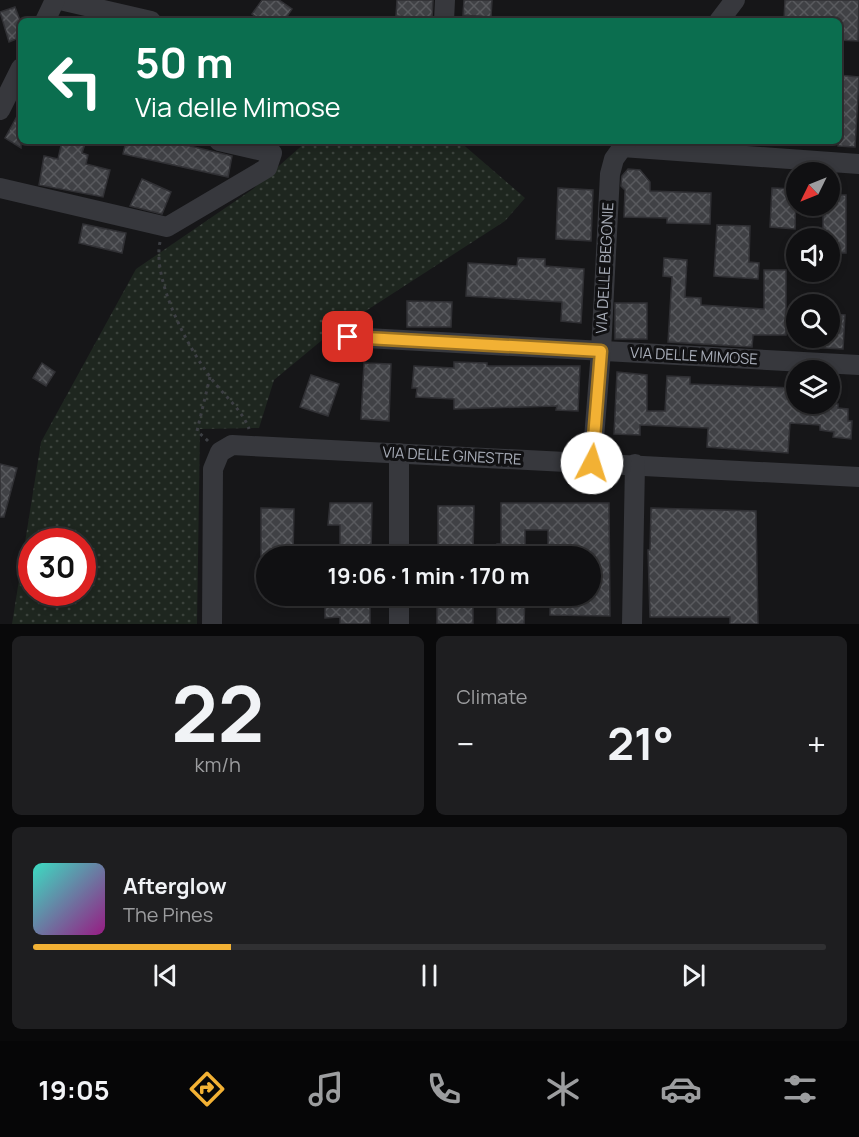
<!DOCTYPE html>
<meta charset="utf-8">
<style>
:root{--surface:#101012;--page:#1e1e20;--text:#f1f3f6;--muted:#9c9d9f;--line:#303032;--accent:#f2b134}
body{margin:0;font-family:Manrope,sans-serif;background:var(--page);color:var(--text);height:100vh;display:flex;flex-direction:column;font-size:22px;white-space:nowrap}
*{box-sizing:border-box;margin:0}
p{font-size:20px;color:var(--muted)}
.icon{flex:none;width:33px;height:33px;fill:none;stroke:currentColor;stroke-width:2;stroke-linecap:round;stroke-linejoin:round}
.map{position:relative;height:624px;overflow:hidden}
.details{display:flex;flex-direction:column;gap:12px;padding:12px;background:#09090a;flex:1}
.details>*{flex:none}
.top-card{position:absolute;left:18px;top:18px;width:824px;height:126px;border-radius:9px;box-shadow:0 3px 9px #0003,0 0 0 2px var(--line);background:#0b6e4f;color:#fff;overflow:hidden}
.needle{width:39px;rotate:227deg}
.fabs{position:absolute;left:786px;top:162px;display:grid;gap:12px}
.fabs a{display:grid;place-items:center;width:54px;height:54px;border-radius:50%;background:var(--surface);box-shadow:0 3px 9px #0003,0 0 0 2px var(--line);font-size:30px}
.speed{position:absolute;left:18px;top:528px;display:flex;gap:12px;font-size:30px;font-weight:700;text-align:center}
.speed>*{display:grid;place-content:center;width:78px;height:78px;border-radius:50%;background:var(--surface);box-shadow:0 3px 9px #0003,0 0 0 2px var(--line);line-height:1}
.speed .limit{border:9px solid #d22;background:#fff;color:#111}
.pin{position:absolute;display:grid;place-items:center;width:51px;height:51px;color:#fff;margin:-26px;border-radius:12px;box-shadow:0 3px 9px #0006}
.me{position:absolute;width:66px;margin:-33px;rotate:5deg;stroke-linejoin:round;filter:drop-shadow(0 0 4px #0008)}
.turn{display:flex;align-items:center;gap:21px;height:126px;padding:0 18px;font-size:27px}
.turn .icon{width:78px;height:78px;stroke-width:2.5}
.turn b{display:block;font-size:42px;line-height:51px}
.big{font-size:45px;font-weight:700;line-height:1.1}
.details .card{flex:1;display:flex;flex-direction:column;justify-content:center;gap:9px;min-width:0;padding:0 21px;border-radius:9px;background:var(--page)}
.details .dial{align-items:center;gap:0}
.dial b{font-size:78px;line-height:1}
.song{display:flex;align-items:center;gap:18px}
.cover{width:72px;height:72px;border-radius:9px;background:linear-gradient(135deg,hsl(170 70% 55%),hsl(310 70% 35%))}
.played{height:6px;border-radius:3px;background:linear-gradient(90deg,var(--accent) 25%,var(--line) 25%)}
.keys{display:flex;justify-content:space-around;direction:ltr}
.heat{display:flex;justify-content:space-between;align-items:center;font-size:33px;direction:ltr}
.details .tiles{flex:1;display:grid;gap:12px;grid-template-columns:1fr 1fr}
.card:last-child{grid-column:span 2}
.trip{position:absolute;left:256px;top:546px;width:345px;height:60px;border-radius:30px;background:var(--surface);box-shadow:0 3px 9px #0003,0 0 0 2px var(--line);font-weight:700;line-height:60px;text-align:center}
.menu{display:flex;height:96px;justify-content:space-around;align-items:center;background:#060607;color:var(--muted)}
.menu .icon{width:42px;height:42px}
.menu .current{color:var(--accent)}
.menu b{font-size:27px;color:var(--text)}
.map>svg:first-child{display:block}
.grass{fill:url(#grass-dots);fill-rule:evenodd}
.building{fill:url(#building-cross-hatch);stroke:#303034;stroke-width:1.5}
.lines{fill:none;stroke-linecap:round;stroke-linejoin:round}
.path{stroke:#3d3f44;stroke-width:3;stroke-dasharray:3 4.5;stroke-linecap:butt}
.minor{stroke:#37383d;stroke-width:20}
.route-casing{stroke:#9d7322;stroke-width:15}
.route{stroke:#f2b134;stroke-width:10}
.labels{text-anchor:middle;stroke-width:6;stroke-linejoin:round;paint-order:stroke}
.street-label{font-size:15px;fill:#a8adb8;stroke:#111113}
</style>
<div class="map">
<svg width="859" height="624" viewBox="0 0 859 624">
<defs>
<pattern id="grass-dots" width="8" height="8" patternUnits="userSpaceOnUse" patternTransform="scale(1.5)"><rect width="8" height="8" fill="#1e261f"/><path d="M2 2h.1M6 6h.1" fill="none" stroke="#3c433d" stroke-width="1.8" stroke-linecap="round"/></pattern>
<pattern id="building-cross-hatch" width="8" height="8" patternUnits="userSpaceOnUse" patternTransform="scale(1.5)"><rect width="8" height="8" fill="#404145"/><path d="M0 0l8 8M0 8l8-8" fill="none" stroke="#595a5e"/></pattern>
</defs>
<rect width="100%" height="100%" fill="#161618"/>
<path class="grass" d="M307 141H459L525 198 505 221 327 336 274 380 259 428 200 429 197 624H12L41 442 136 269 253 189ZM32 542H82V592H32Z"/>
<g class="building">
<polygon points="262,0 279,0 292,9 284,21 262,21 252,14"/>
<polygon points="397,0 433,0 432,19 396,16"/>
<polygon points="464,0 492,0 491,17 463,15"/>
<polygon points="785,0 859,0 858,41 838,40 838,21 784,21"/>
<polygon points="15,7 21,23 21,37 9,42 0,12"/>
<polygon points="838,75 859,77 855,147 838,146"/>
<polygon points="21,109 21,148 5,138"/>
<polygon points="62,141 86,141 82,153 88,155 86,164 110,170 103,197 39,185 44,156 58,159"/>
<polygon points="126,141 169,141 232,156 228,177 123,154"/>
<polygon points="628,169 640,170 650,182 650,191 711,193 710,224 667,223 667,218 624,217 625,190 621,186 622,176"/>
<polygon points="142,179 171,192 162,214 130,206"/>
<polygon points="558,188 593,190 591,241 556,239"/>
<polygon points="772,188 796,189 795,229 770,227"/>
<polygon points="830,195 846,195 846,253 830,253 830,238 823,238 823,206 830,206"/>
<polygon points="83,224 126,233 122,253 79,243"/>
<polygon points="717,225 750,226 749,262 759,263 758,279 714,276"/>
<polygon points="518,258 545,259 545,266 584,269 581,323 561,321 562,302 466,296 468,263 517,266"/>
<polygon points="664,258 687,260 685,297 701,298 701,305 764,309 764,270 786,270 786,335 753,335 752,347 668,342 672,277 663,276"/>
<polygon points="407,301 452,302 451,327 407,327"/>
<rect x="615" y="303" width="32" height="36"/>
<polygon points="830,314 845,315 843,349 805,347 805,338 830,338"/>
<polygon points="454,362 487,363 487,366 580,366 578,411 556,410 557,406 454,409 454,399 416,397 417,388 412,388 414,366 454,368"/>
<polygon points="42,363 55,372 46,386 33,378"/>
<polygon points="364,363 391,364 389,421 361,419"/>
<polygon points="617,372 647,375 647,411 665,411 667,376 690,377 690,384 792,388 791,404 838,404 838,408 848,409 848,421 852,421 851,439 833,437 834,432 820,430 820,425 790,423 788,453 707,447 708,428 640,425 640,435 614,434"/>
<polygon points="311,375 339,384 328,416 300,407"/>
<polygon points="0,464 17,468 4,517 0,517"/>
<polygon points="330,503 372,503 371,556 340,556 340,525 328,525"/>
<polygon points="501,503 609,503 610,616 550,615 550,596 591,596 591,556 548,556 548,530 525,530 525,556 497,556 497,544 501,544"/>
<polygon points="438,506 474,506 473,556 438,556"/>
<polygon points="261,508 294,509 293,556 261,556"/>
<polygon points="651,508 756,511 758,624 730,624 730,617 650,617 648,550 650,550"/>
<polygon points="325,596 370,596 370,624 340,624 340,617 325,618"/>
<rect x="437" y="596" width="36" height="28"/>
<polygon points="497,596 525,596 524,624 497,624"/>
</g>
<g class="lines">
<g class="path">
<path d="M160 242C152 280 188 348 211 378 223 395 242 409 249 429"/>
<polyline points="208,441 197,431 210,377"/>
</g>
<g class="minor">
<polyline points="60,0 151,21"/>
<polyline points="45,21 55,0"/>
<polyline points="444,21 445,0"/>
<polyline points="719,21 735,0"/>
<polyline points="0,110 21,68"/>
<polyline points="622,147 859,164"/>
<polyline points="0,188 167,227 267,168 272,153 219,141"/>
<polyline points="348,337 859,365"/>
<polyline points="399,453 399,556"/>
<polyline points="592,463 601,351 610,174 614,159 627,141"/>
<polyline points="399,596 399,624"/>
<polyline points="212,624 213,469 220,452 232,445 859,477"/>
<polyline points="632,624 635,464"/>
</g>
</g>
<g class="lines">
<g class="route-casing">
<polyline id="route" points="348,337 601,351 592,463"/>
</g>
<use href="#route" class="route"/>
</g>
<g class="labels">
<g class="street-label">
<text transform="translate(605 268) rotate(-87)" y="5">VIA DELLE BEGONIE</text>
<text transform="translate(694 356) rotate(3)" y="5">VIA DELLE MIMOSE</text>
<text transform="translate(452 456) rotate(3)" y="5">VIA DELLE GINESTRE</text>
</g>
</g>
</svg>
<div class="fabs">
<a><svg class="needle" viewBox="-14 -14 28 28"><path d="M0-13l5 13h-10z" fill="#e53935"/><path d="M0 13l5-13h-10z" fill="#9c9d9f"/></svg></a>
<a><svg class="icon" aria-label="sound" viewBox="0 0 24 24"><path d="M4 9h4l5-4v14l-5-4H4zM17 9q2 3 0 6"/></svg></a>
<a><svg class="icon" aria-label="search" viewBox="0 0 24 24"><circle cx="10" cy="10" r="6"/><path d="M15 15l6 6"/></svg></a>
<a><svg class="icon" aria-label="layers" viewBox="0 0 24 24"><path d="M12 4l9 5-9 5-9-5zM3 14l9 5 9-5"/></svg></a>
</div>
<div class="speed"><div class="limit">30</div></div>
<div class="pin" style="left:348px;top:337px;background:#d93025"><svg class="icon" aria-label="arrive" viewBox="0 0 24 24"><path d="M6 21V4h12l-3 4 3 4H6"/></svg></div>
<svg class="me" style="left:592px;top:463px" viewBox="-20 -20 40 40"><circle r="19" fill="#fff"/><path d="M0-13L10 11 0 6-10 11z" fill="#f2b134"/></svg>
<div class="trip">19:06 · 1 min · 170 m</div>
<div class="top-card">
<div class="turn"><svg class="icon" aria-label="left" viewBox="0 0 24 24"><path d="M17 20v-9H6M10 6l-5 5 5 5"/></svg><div><b>50 m</b>Via delle Mimose</div></div>
</div>
</div>
<section class="details">
<div class="tiles">
<div class="card dial"><b>22</b><p>km/h</p></div>
<div class="card"><p>Climate</p>
<div class="heat"><a>−</a><b class="big">21°</b><a>+</a></div>
</div>
<div class="card">
<div class="song"><i class="cover"></i><div><b>Afterglow</b><p>The Pines</p></div></div>
<div class="played"></div>
<div class="keys"><svg class="icon" aria-label="previous" viewBox="0 0 24 24"><path d="M18 5L8 12l10 7zM5 5v14"/></svg><svg class="icon" aria-label="pause" viewBox="0 0 24 24"><path d="M8 5v14M16 5v14"/></svg><svg class="icon" aria-label="next" viewBox="0 0 24 24"><path d="M6 5l10 7-10 7zM19 5v14"/></svg></div>
</div>
</div>
</section>
<nav class="menu">
<b>19:05</b>
<svg class="icon current" aria-label="directions" viewBox="0 0 24 24"><path d="M12 3l9 9-9 9-9-9zM9 14v-3h6M13 9l2 2-2 2"/></svg>
<svg class="icon" aria-label="music" viewBox="0 0 24 24"><path d="M9 18V5l10-2v13"/><circle cx="6" cy="18" r="3"/><circle cx="16" cy="16" r="3"/></svg>
<svg class="icon" aria-label="phone" viewBox="0 0 24 24"><path d="M5 4h4l2 5-3 2q2 4 5 5l2-3 5 2v4C11 20 4 13 5 4z"/></svg>
<svg class="icon" aria-label="climate" viewBox="0 0 24 24"><path d="M12 3v18M4 7l16 10M4 17L20 7"/></svg>
<svg class="icon" aria-label="car" viewBox="0 0 24 24"><path d="M5 17H2v-5l4-1 3-4h7l3 4 3 1v5h-3M9 17h6M6 11h13"/><circle cx="7" cy="17" r="2"/><circle cx="17" cy="17" r="2"/></svg>
<svg class="icon" aria-label="filters" viewBox="0 0 24 24"><path d="M4 7h16M4 17h16"/><circle cx="9" cy="7" r="2"/><circle cx="15" cy="17" r="2"/></svg>
</nav>
